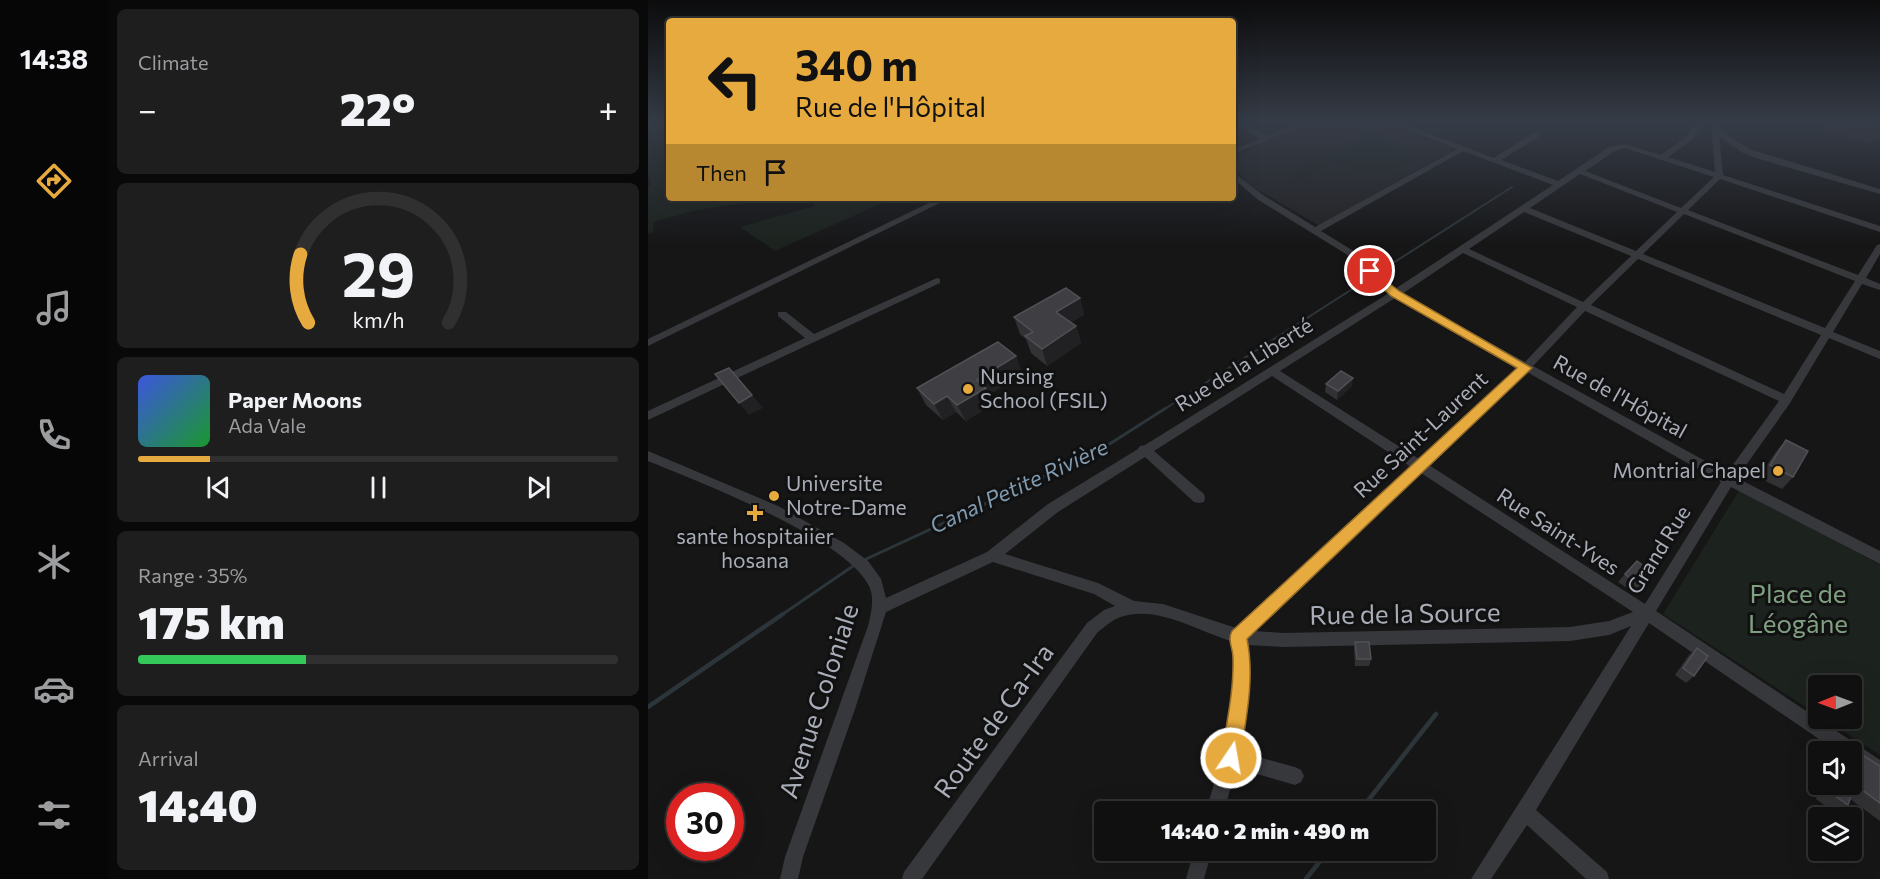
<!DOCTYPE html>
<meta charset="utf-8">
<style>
:root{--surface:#101011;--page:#1e1e1f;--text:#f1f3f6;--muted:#9c9d9f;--line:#303031;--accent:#e7aa3e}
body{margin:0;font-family:Commissioner,sans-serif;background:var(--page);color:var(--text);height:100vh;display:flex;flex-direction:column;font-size:22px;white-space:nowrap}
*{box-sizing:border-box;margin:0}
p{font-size:20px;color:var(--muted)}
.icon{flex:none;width:33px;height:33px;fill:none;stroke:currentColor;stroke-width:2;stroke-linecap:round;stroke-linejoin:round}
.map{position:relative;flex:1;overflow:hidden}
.details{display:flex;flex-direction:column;gap:9px;padding:9px;background:#090909;width:540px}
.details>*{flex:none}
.hud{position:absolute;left:18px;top:18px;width:570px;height:183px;border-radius:6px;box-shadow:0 6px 24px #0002,0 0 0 2px var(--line);background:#e7aa3e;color:#111;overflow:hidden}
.needle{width:39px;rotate:269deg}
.buttons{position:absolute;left:1160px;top:675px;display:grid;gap:12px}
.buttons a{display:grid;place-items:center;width:54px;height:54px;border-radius:6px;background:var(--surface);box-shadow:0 6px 24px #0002,0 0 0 2px var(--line);font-size:30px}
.speed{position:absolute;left:18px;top:783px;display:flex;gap:12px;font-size:30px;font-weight:700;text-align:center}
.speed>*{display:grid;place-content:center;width:78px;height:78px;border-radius:50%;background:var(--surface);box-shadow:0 6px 24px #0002,0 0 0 2px var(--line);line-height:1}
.speed .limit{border:9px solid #d22;background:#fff;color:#111}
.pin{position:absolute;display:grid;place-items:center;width:51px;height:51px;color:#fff;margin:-26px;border:3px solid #fff;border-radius:50%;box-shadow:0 2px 6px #0007}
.me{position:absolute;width:66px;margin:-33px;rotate:12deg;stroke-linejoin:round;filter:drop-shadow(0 0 4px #0008)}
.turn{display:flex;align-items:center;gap:21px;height:126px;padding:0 30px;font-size:27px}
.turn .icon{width:78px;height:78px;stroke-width:2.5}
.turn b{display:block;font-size:42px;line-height:51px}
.then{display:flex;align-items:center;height:57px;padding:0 30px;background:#0003;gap:12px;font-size:22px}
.big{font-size:45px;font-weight:800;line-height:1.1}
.details .tile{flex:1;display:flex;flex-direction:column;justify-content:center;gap:9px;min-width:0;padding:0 21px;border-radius:9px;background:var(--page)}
.details .dial{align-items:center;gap:0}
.dial svg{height:156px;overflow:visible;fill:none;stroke:var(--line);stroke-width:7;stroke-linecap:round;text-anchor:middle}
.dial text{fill:var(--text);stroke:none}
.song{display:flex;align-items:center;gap:18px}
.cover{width:72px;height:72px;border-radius:9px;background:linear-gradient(135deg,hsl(230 70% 55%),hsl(130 70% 35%))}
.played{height:6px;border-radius:3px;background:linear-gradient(90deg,var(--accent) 15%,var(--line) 15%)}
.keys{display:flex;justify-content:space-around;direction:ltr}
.heat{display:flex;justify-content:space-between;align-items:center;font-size:33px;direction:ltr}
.charge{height:9px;border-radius:4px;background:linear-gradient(90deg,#34c759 35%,var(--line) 0)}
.trip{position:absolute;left:446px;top:801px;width:342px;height:60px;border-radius:6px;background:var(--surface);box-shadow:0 6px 24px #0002,0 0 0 2px var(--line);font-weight:800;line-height:60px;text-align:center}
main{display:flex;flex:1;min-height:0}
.tab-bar{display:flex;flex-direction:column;width:108px;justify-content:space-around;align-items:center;background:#060607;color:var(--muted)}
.tab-bar .icon{width:42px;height:42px}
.tab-bar .active{color:var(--accent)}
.tab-bar b{font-size:27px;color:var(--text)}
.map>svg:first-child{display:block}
.built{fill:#222224}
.green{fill:#1c221d}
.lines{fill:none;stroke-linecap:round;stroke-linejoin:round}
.stream-far2{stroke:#2c353a;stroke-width:2}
.stream-far1{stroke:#2c353a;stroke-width:3}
.stream{stroke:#2c353a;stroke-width:4.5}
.minor{fill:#37383c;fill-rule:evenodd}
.wall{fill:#323235}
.shaded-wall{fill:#212123}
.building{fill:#3f3f43;stroke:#4f5155;stroke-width:1.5}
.route{fill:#e7aa3e;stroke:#966e28;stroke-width:1.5}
.poi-dot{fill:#e7aa3e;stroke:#111112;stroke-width:2}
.labels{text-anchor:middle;stroke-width:6;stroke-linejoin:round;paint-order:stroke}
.street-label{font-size:21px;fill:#a8adb7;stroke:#111112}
.poi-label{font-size:21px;fill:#a8adb7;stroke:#111112;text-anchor:start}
.water-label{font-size:22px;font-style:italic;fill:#819bb0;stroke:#111112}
.near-park-label{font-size:26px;fill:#80a082;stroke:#111112}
.near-street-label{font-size:26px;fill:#a8adb7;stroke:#111112}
</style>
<main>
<nav class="tab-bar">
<b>14:38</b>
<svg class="icon active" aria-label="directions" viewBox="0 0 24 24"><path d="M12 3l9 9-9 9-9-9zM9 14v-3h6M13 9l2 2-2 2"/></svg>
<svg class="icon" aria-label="music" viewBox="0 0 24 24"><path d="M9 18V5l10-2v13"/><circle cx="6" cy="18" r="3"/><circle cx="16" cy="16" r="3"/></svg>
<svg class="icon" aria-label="phone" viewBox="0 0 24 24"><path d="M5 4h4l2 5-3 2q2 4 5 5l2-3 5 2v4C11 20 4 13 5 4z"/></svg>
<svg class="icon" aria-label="climate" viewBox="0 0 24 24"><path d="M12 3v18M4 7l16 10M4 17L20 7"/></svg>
<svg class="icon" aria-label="car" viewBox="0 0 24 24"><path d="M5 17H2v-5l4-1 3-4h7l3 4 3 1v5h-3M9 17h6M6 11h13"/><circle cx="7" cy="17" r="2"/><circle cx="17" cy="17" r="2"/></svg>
<svg class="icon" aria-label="filters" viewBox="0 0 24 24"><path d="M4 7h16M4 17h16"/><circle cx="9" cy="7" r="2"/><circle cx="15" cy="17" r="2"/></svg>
</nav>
<section class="details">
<div class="tile"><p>Climate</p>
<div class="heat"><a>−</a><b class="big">22°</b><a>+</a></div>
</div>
<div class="tile dial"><svg viewBox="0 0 100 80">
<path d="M14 69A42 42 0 1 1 86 69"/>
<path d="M14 69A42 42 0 0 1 10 34" stroke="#e7aa3e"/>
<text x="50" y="56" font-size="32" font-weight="700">29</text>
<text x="50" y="72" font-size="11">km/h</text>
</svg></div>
<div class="tile">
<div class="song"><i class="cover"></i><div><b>Paper Moons</b><p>Ada Vale</p></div></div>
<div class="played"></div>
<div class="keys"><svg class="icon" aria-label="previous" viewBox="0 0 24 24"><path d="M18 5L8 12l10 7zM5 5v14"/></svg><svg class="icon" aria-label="pause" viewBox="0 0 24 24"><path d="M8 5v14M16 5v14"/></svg><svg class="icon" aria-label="next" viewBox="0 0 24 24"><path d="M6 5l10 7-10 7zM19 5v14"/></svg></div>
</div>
<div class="tile"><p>Range · 35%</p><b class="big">175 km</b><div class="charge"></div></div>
<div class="tile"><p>Arrival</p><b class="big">14:40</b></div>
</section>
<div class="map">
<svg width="1232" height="879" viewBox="0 0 1232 879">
<rect width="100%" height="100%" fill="#161617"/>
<g class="built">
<polygon points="674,121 737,121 775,138 808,148 672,226 600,184 586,169 585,157 620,140"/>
<polygon points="1162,121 1222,121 1232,129 1232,139 1223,143 1214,142 1176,129 1175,126"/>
</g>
<g class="green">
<polygon points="0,121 21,121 21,198 127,198 44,211 6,222 5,232 0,234 0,187 3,186 0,174"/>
<path d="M723 131 769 155 767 160C733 176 721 175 687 162L653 179 642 173 670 159 672 145 686 153Z"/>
<polygon points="160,198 245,198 127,251 92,227 167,206"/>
<polygon points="1092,489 1232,565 1232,755 1176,719 1203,718 1203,686 1170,686 1170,715 1015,614"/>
</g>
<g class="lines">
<polyline class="stream-far2" points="515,410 864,187"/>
<g class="stream-far1">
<polyline points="214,561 449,452 518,408"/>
<polyline points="132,616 208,564"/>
</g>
<g class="stream">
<polyline points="0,707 135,614"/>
<polyline points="711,812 788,714"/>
<polyline points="658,879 681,850"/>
</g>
<g class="minor">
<polygon points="585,121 591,121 619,136 657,121 667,121 585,154 585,149 613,139 585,124"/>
<path d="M738 121H748L846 158 885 133H891V137L853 160 910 181 961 147 977 144 1013 155C1026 144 1043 138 1047 121H1054L1053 127 1045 139 1020 157 1067 172 1063 121H1070V129L1101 149 1232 189V194L1111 159 1095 153 1071 136 1075 175 1232 226V232L1072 179 1040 210 1210 275 1229 245 1232 244V254L1218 278 1232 284V290L1214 284 1185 332 1232 351V359L1181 338 1142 403 1089 478 1232 551V564L1083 487 1008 611 1232 760V779L1203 760V752H1190L1001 623 888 810 959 872 961 879H938L879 825 843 879H823L983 626 961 635 922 641 636 647 599 645C603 681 600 717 591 752L647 767 653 770 656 776 653 782 647 785 588 768 576 812H558C574 755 590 700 583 641 549 631 505 602 468 619 462 622 455 628 449 633L274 879H254L256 872 439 623 456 610 467 606 446 594 345 562 238 612 207 709 155 857 150 879H132L137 857 220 626C223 614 227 598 221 586 198 538 51 482 0 461V451L130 506 196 543 220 561 233 579 238 598 339 552 400 504 490 449 492 446 497 445 741 293 698 254 609 199 585 178V172L615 195 667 227 809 149ZM977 148 986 151 1066 177 1033 208 937 171 967 151ZM815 151 905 185 747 289 704 250 673 231ZM932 174 1029 212 988 251 882 208ZM876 212 983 256 935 302 821 249ZM1036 214 1207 281 1177 328 995 254ZM815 253 929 307 877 362 754 294ZM990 259 1173 335 1136 394 943 305ZM747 298 871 368 771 459 632 371ZM937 311 1131 401 1079 473 885 366ZM879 372 1073 482 997 604 781 465ZM624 376 763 467 588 628 515 604 486 601 450 583 357 554 410 512 497 457 546 502 551 503 556 502 557 498 556 494 506 451ZM773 473 985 612 961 621 922 627 636 633 606 631Z"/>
<polygon points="291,198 302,198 0,346 0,339"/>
<polygon points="289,278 292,279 292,283 0,420 0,411 157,338 130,316 130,312 138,312 166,334"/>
<polygon points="546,850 564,850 556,879 538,879"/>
</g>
</g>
<g class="wall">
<polygon points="432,298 436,315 423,322 428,326 433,343 399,366 383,353 378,339 372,334 366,317"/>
<polygon points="368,356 374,373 341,395 345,404 318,421 308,412 295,420 278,405 269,388"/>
<polygon points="678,384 704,386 689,400 677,392"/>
<polygon points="1138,440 1145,477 1134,489 1111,478 1127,453"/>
<polygon points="1004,572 986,593 970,582 977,574"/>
<polygon points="707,642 723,659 721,666 707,666 706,649"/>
<polygon points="1049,648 1046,676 1038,683 1027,675 1041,655"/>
<polygon points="1200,746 1232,766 1232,821 1202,799 1200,805 1184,811 1168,799 1173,784 1203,784 1203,752 1189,752"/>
</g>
<g class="shaded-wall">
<polygon points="432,298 436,315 413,328 408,312"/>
<polygon points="428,326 433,343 399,366 394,349"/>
<polygon points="368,356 374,373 341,395 345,404 318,421 309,405 329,380"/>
<polygon points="705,378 704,386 689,400 690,391"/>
<polygon points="104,395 115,408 101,415 91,403"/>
<polygon points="299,396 308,412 295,420 286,404"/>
</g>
<g class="building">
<polygon points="418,288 432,298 408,312 428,326 394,349 377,336 385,332 366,317"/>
<polygon points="350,342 368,356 329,380 338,388 309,405 299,396 286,404 269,388"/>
<polygon points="81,368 104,395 91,403 67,374"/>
<polygon points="693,371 705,378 690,391 678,384"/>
<polygon points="1138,440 1160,451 1145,477 1122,465"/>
<polygon points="989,561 1004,572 992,586 977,574"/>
<polygon points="707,642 721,642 723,659 709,659"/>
<polygon points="1049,648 1060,656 1046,676 1035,668"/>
<polygon points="1200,746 1232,766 1232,803 1207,785 1200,805 1183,793 1186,784 1203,784 1203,752 1198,752"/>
</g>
<linearGradient id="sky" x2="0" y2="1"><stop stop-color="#0c0c0d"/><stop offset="0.5" stop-color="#363c47"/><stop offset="1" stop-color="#363c47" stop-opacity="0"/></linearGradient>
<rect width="1232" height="244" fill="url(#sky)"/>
<path class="route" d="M722 268 751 291 884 368 599 639C607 678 598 719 592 758L589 765 583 767 576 765 573 758C578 725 586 692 585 658 585 648 579 640 584 631L869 368 743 296 718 273V269Z"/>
<g class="poi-dot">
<circle cx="320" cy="389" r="6"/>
<circle cx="1130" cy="471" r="6"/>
<circle cx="126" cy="496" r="6"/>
<path d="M104 504h6v6h6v6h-6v6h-6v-6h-6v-6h6z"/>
</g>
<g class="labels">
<g class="street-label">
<text transform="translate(596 365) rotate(-32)" y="7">Rue de la Liberté</text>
<text transform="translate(972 397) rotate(29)" y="7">Rue de l'Hôpital</text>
<text transform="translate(773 435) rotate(-43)" y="7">Rue Saint-Laurent</text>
<text transform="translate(910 532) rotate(33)" y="7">Rue Saint-Yves</text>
<text transform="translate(1011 550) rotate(-58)" y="7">Grand Rue</text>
</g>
<g class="poi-label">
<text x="332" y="384">Nursing<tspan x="332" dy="24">School (FSIL)</tspan></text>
<text x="1118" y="478" text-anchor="end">Montrial Chapel</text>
<text x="138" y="491">Universite<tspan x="138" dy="24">Notre-Dame</tspan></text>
<text x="107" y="544" text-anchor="middle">sante hospitaiier<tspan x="107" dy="24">hosana</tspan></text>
</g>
<g class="water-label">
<text transform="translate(371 486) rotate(-25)" y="8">Canal Petite Rivière</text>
</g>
<g class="near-park-label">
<text x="1150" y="603">Place de<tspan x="1150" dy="30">Léogâne</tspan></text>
</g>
<g class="near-street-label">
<text transform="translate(757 614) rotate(-1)" y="9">Rue de la Source</text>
<text transform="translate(171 701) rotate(-72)" y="9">Avenue Coloniale</text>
<text transform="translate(346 721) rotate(-54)" y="9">Route de Ca-Ira</text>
</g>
</g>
</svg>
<div class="buttons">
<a><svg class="needle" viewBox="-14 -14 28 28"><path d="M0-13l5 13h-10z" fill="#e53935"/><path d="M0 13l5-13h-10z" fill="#9c9d9f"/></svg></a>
<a><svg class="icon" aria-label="sound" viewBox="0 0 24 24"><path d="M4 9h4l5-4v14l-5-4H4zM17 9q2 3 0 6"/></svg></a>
<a><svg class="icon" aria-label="layers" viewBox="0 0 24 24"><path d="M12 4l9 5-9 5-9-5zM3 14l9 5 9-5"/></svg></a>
</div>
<div class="speed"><div class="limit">30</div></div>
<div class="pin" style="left:722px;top:271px;background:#d93025"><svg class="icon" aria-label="arrive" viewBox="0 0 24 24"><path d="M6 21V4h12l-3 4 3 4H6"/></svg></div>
<svg class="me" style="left:583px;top:758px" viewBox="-20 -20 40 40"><circle r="17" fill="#e7aa3e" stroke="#fff" stroke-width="3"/><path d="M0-11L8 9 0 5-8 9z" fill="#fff"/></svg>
<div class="trip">14:40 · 2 min · 490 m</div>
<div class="hud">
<div class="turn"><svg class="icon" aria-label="left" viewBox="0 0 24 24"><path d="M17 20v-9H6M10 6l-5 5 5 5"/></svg><div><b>340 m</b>Rue de l'Hôpital</div></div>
<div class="then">Then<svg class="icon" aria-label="arrive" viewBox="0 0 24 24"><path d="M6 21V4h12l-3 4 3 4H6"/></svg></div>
</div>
</div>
</main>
